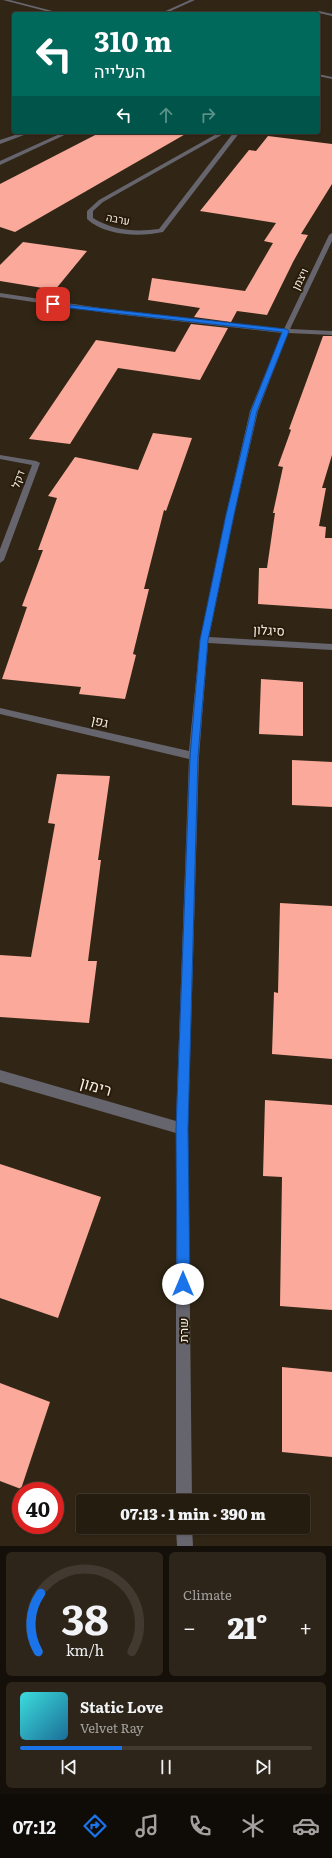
<!DOCTYPE html>
<meta charset="utf-8">
<style>
:root{--surface:#251c10;--page:#2d2519;--text:#f1f3f6;--muted:#a3a19f;--line:#423a30;--accent:#1a73e8}
body{margin:0;font-family:Literata,Heebo,serif;background:var(--page);color:var(--text);height:100vh;display:flex;flex-direction:column;font-size:15px;white-space:nowrap}
*{box-sizing:border-box;margin:0}
p{font-size:13px;color:var(--muted)}
.icon{flex:none;width:22px;height:22px;fill:none;stroke:currentColor;stroke-width:2;stroke-linecap:round;stroke-linejoin:round}
.map{position:relative;height:1546px;overflow:hidden}
.drawer{display:flex;flex-direction:column;gap:6px;padding:6px;background:#140f09;flex:1}
.drawer>*{flex:none}
.guide{position:absolute;left:12px;top:12px;width:308px;height:122px;border-radius:4px;box-shadow:0 1px 3px #0004,0 0 0 1px var(--line);background:#00695c;color:#fff;overflow:hidden}
.speed{position:absolute;left:12px;top:1482px;display:flex;gap:8px;font-size:20px;font-weight:700;text-align:center}
.speed>*{display:grid;place-content:center;width:52px;height:52px;border-radius:50%;background:var(--surface);box-shadow:0 1px 3px #0004,0 0 0 1px var(--line);line-height:1}
.speed .limit{border:6px solid #d22;background:#fff;color:#111}
.pin{position:absolute;display:grid;place-items:center;width:34px;height:34px;color:#fff;margin:-17px;border-radius:8px;box-shadow:0 2px 6px #0006}
.me{position:absolute;width:44px;margin:-22px;rotate:0deg;stroke-linejoin:round;filter:drop-shadow(0 0 3px #0008)}
.turn{display:flex;align-items:center;gap:14px;height:84px;padding:0 16px;font-size:18px}
.turn .icon{width:52px;height:52px;stroke-width:2.5}
.turn b{display:block;font-size:28px;line-height:34px}
.lanes{display:flex;align-items:center;height:38px;padding:0 16px;background:#0003;justify-content:center;gap:20px;direction:ltr}
.lanes .off{opacity:.35}
.big{font-size:30px;font-weight:800;line-height:1.1}
.drawer .card{flex:1;display:flex;flex-direction:column;justify-content:center;gap:6px;min-width:0;padding:0 14px;border-radius:6px;background:var(--page)}
.drawer .dial{align-items:center;gap:0}
.dial svg{height:104px;overflow:visible;fill:none;stroke:var(--line);stroke-width:7;stroke-linecap:round;text-anchor:middle}
.dial text{fill:var(--text);stroke:none}
.song{display:flex;align-items:center;gap:12px}
.cover{width:48px;height:48px;border-radius:6px;background:linear-gradient(135deg,hsl(180 70% 55%),hsl(200 70% 35%))}
.played{height:4px;border-radius:2px;background:linear-gradient(90deg,var(--accent) 35%,var(--line) 35%)}
.keys{display:flex;justify-content:space-around;direction:ltr}
.heat{display:flex;justify-content:space-between;align-items:center;font-size:22px;direction:ltr}
.drawer .tiles{flex:1;display:grid;gap:6px;grid-template-columns:1fr 1fr}
.card:last-child{grid-column:span 2}
.trip{position:absolute;left:76px;top:1494px;width:234px;height:40px;border-radius:4px;background:var(--surface);box-shadow:0 1px 3px #0004,0 0 0 1px var(--line);font-weight:800;line-height:40px;text-align:center}
.tabs{display:flex;height:64px;justify-content:space-around;align-items:center;background:#0f0b06;color:var(--muted)}
.tabs .icon{width:28px;height:28px}
.tabs .selected{color:var(--accent)}
.tabs b{font-size:18px;color:var(--text)}
.map>svg:first-child{display:block}
.building{fill:#faa99b}
.lines{fill:none;stroke-linecap:round;stroke-linejoin:round}
.minor{fill:#66656e;fill-rule:evenodd}
.route{fill:#1a73e8;stroke:#114b97}
.labels{text-anchor:middle;stroke-width:4;stroke-linejoin:round;paint-order:stroke}
.far-street-label{font-size:11px;fill:#f5ede3;stroke:#271c0b}
.street-label{font-size:13px;fill:#f5ede3;stroke:#271c0b}
.near-street-label{font-size:16px;fill:#f5ede3;stroke:#271c0b}
</style>
<div class="map">
<svg width="332" height="1546" viewBox="0 0 332 1546">
<rect width="100%" height="100%" fill="#312615"/>
<g class="building">
<polygon points="101,132 189,132 15,232 0,227 0,184"/>
<polygon points="268,136 332,144 332,184 301,234 308,235 293,262 267,315 237,311 231,322 194,317 200,308 148,300 152,278 245,291 273,243 264,241 276,223 200,211 249,150 256,151"/>
<polygon points="23,242 87,251 55,290 0,281 0,265"/>
<polygon points="191,324 228,328 200,380 118,368 70,444 29,439 96,340 175,352"/>
<polygon points="323,336 332,336 332,455 322,488 326,488 319,526 326,527 325,538 332,538 332,609 258,604 259,568 267,568 275,513 273,513 283,467 278,466 291,430 289,429"/>
<polygon points="153,433 192,438 166,511 164,510 144,589 149,589 133,654 136,655 125,699 79,694 81,687 2,679 27,607 22,606 43,550 38,550 57,498 48,496 75,457 138,470"/>
<polygon points="261,679 303,682 303,736 259,734"/>
<polygon points="292,760 332,762 332,807 292,805"/>
<polygon points="57,774 110,776 98,860 101,860 88,961 97,961 89,1023 0,1017 0,955 31,957 55,824 48,823"/>
<polygon points="280,903 332,906 332,1059 272,1054 274,992 278,993"/>
<polygon points="265,1100 332,1105 332,1310 280,1306 282,1177 263,1176"/>
<polygon points="0,1164 101,1197 58,1318 0,1298"/>
<polygon points="282,1367 332,1372 332,1457 282,1452"/>
<polygon points="0,1383 50,1402 21,1489 0,1481"/>
</g>
<g class="lines">
<g class="minor">
<polygon points="3,0 10,0 64,14 57,14"/>
<polygon points="190,0 195,0 164,14 159,14"/>
<polygon points="319,11 332,14 332,16 319,13 312,14"/>
<polygon points="318,74 332,77 332,79 318,76"/>
<polygon points="24,132 32,132 0,144 0,140"/>
<polygon points="64,132 71,132 0,165 0,161"/>
<path d="M220 132H227L103 202 93 211V218C114 231 136 232 159 229L234 132H240L163 232C140 237 105 236 87 219V211L99 200Z"/>
<polygon points="332,233 332,241 290,329 332,331 332,335 288,333 258,411 234,515 209,637 332,644 332,650 208,643 199,756 188,1129 192,1501 176,1501 176,1133 0,1082 0,1070 176,1121 189,759 0,714 0,708 189,751 200,640 226,515 250,411 282,333 107,313 0,297 0,293 107,309 284,329 329,235"/>
<polygon points="0,455 36,461 40,463 4,560 0,563 0,549 32,465 0,459"/>
<polygon points="176,1527 192,1527 193,1546 177,1546"/>
</g>
</g>
<polygon class="route" points="53,303 286,329 289,331 257,411 234,515 208,640 198,756 188,1129 190,1284 188,1288 183,1290 179,1288 177,1284 176,1129 190,756 200,640 226,515 251,411 282,332 51,306 50,304"/>
<g class="labels">
<g class="far-street-label">
<text transform="translate(118 219) rotate(11)" y="4">ערבה</text>
<text transform="translate(300 279) rotate(-64)" y="4">ויצמן</text>
<text transform="translate(18 479) rotate(-70)" y="4">דקל</text>
</g>
<g class="street-label">
<text transform="translate(269 630) rotate(3)" y="5">סיגלון</text>
<text transform="translate(100 721) rotate(13)" y="5">גפן</text>
<text transform="translate(183 1330) rotate(-90)" y="5">שרת</text>
</g>
<g class="near-street-label">
<text transform="translate(96 1086) rotate(16)" y="6">רימון</text>
</g>
</g>
</svg>
<div class="speed"><div class="limit">40</div></div>
<div class="pin" style="left:53px;top:304px;background:#d93025"><svg class="icon" aria-label="arrive" viewBox="0 0 24 24"><path d="M6 21V4h12l-3 4 3 4H6"/></svg></div>
<svg class="me" style="left:183px;top:1284px" viewBox="-20 -20 40 40"><circle r="19" fill="#fff"/><path d="M0-13L10 11 0 6-10 11z" fill="#1a73e8"/></svg>
<div class="trip">07:13 · 1 min · 390 m</div>
<div class="guide">
<div class="turn"><svg class="icon" aria-label="left" viewBox="0 0 24 24"><path d="M17 20v-9H6M10 6l-5 5 5 5"/></svg><div><b>310 m</b>העלייה</div></div>
<div class="lanes"><svg class="icon" aria-label="left" viewBox="0 0 24 24"><path d="M17 20v-9H6M10 6l-5 5 5 5"/></svg><svg class="icon off" aria-label="ahead" viewBox="0 0 24 24"><path d="M12 20V5M6 11l6-6 6 6"/></svg><svg class="icon off" aria-label="right" viewBox="0 0 24 24"><path d="M7 20v-9h11M14 6l5 5-5 5"/></svg></div>
</div>
</div>
<section class="drawer">
<div class="tiles">
<div class="card dial"><svg viewBox="0 0 100 80">
<path d="M14 69A42 42 0 1 1 86 69"/>
<path d="M14 69A42 42 0 0 1 16 24" stroke="#1a73e8"/>
<text x="50" y="56" font-size="32" font-weight="700">38</text>
<text x="50" y="72" font-size="11">km/h</text>
</svg></div>
<div class="card"><p>Climate</p>
<div class="heat"><a>−</a><b class="big">21°</b><a>+</a></div>
</div>
<div class="card">
<div class="song"><i class="cover"></i><div><b>Static Love</b><p>Velvet Ray</p></div></div>
<div class="played"></div>
<div class="keys"><svg class="icon" aria-label="previous" viewBox="0 0 24 24"><path d="M18 5L8 12l10 7zM5 5v14"/></svg><svg class="icon" aria-label="pause" viewBox="0 0 24 24"><path d="M8 5v14M16 5v14"/></svg><svg class="icon" aria-label="next" viewBox="0 0 24 24"><path d="M6 5l10 7-10 7zM19 5v14"/></svg></div>
</div>
</div>
</section>
<nav class="tabs">
<b>07:12</b>
<svg class="icon selected" aria-label="directions" viewBox="0 0 24 24"><path d="M12 3l9 9-9 9-9-9zM9 14v-3h6M13 9l2 2-2 2"/></svg>
<svg class="icon" aria-label="music" viewBox="0 0 24 24"><path d="M9 18V5l10-2v13"/><circle cx="6" cy="18" r="3"/><circle cx="16" cy="16" r="3"/></svg>
<svg class="icon" aria-label="phone" viewBox="0 0 24 24"><path d="M5 4h4l2 5-3 2q2 4 5 5l2-3 5 2v4C11 20 4 13 5 4z"/></svg>
<svg class="icon" aria-label="climate" viewBox="0 0 24 24"><path d="M12 3v18M4 7l16 10M4 17L20 7"/></svg>
<svg class="icon" aria-label="car" viewBox="0 0 24 24"><path d="M5 17H2v-5l4-1 3-4h7l3 4 3 1v5h-3M9 17h6M6 11h13"/><circle cx="7" cy="17" r="2"/><circle cx="17" cy="17" r="2"/></svg>
</nav>
